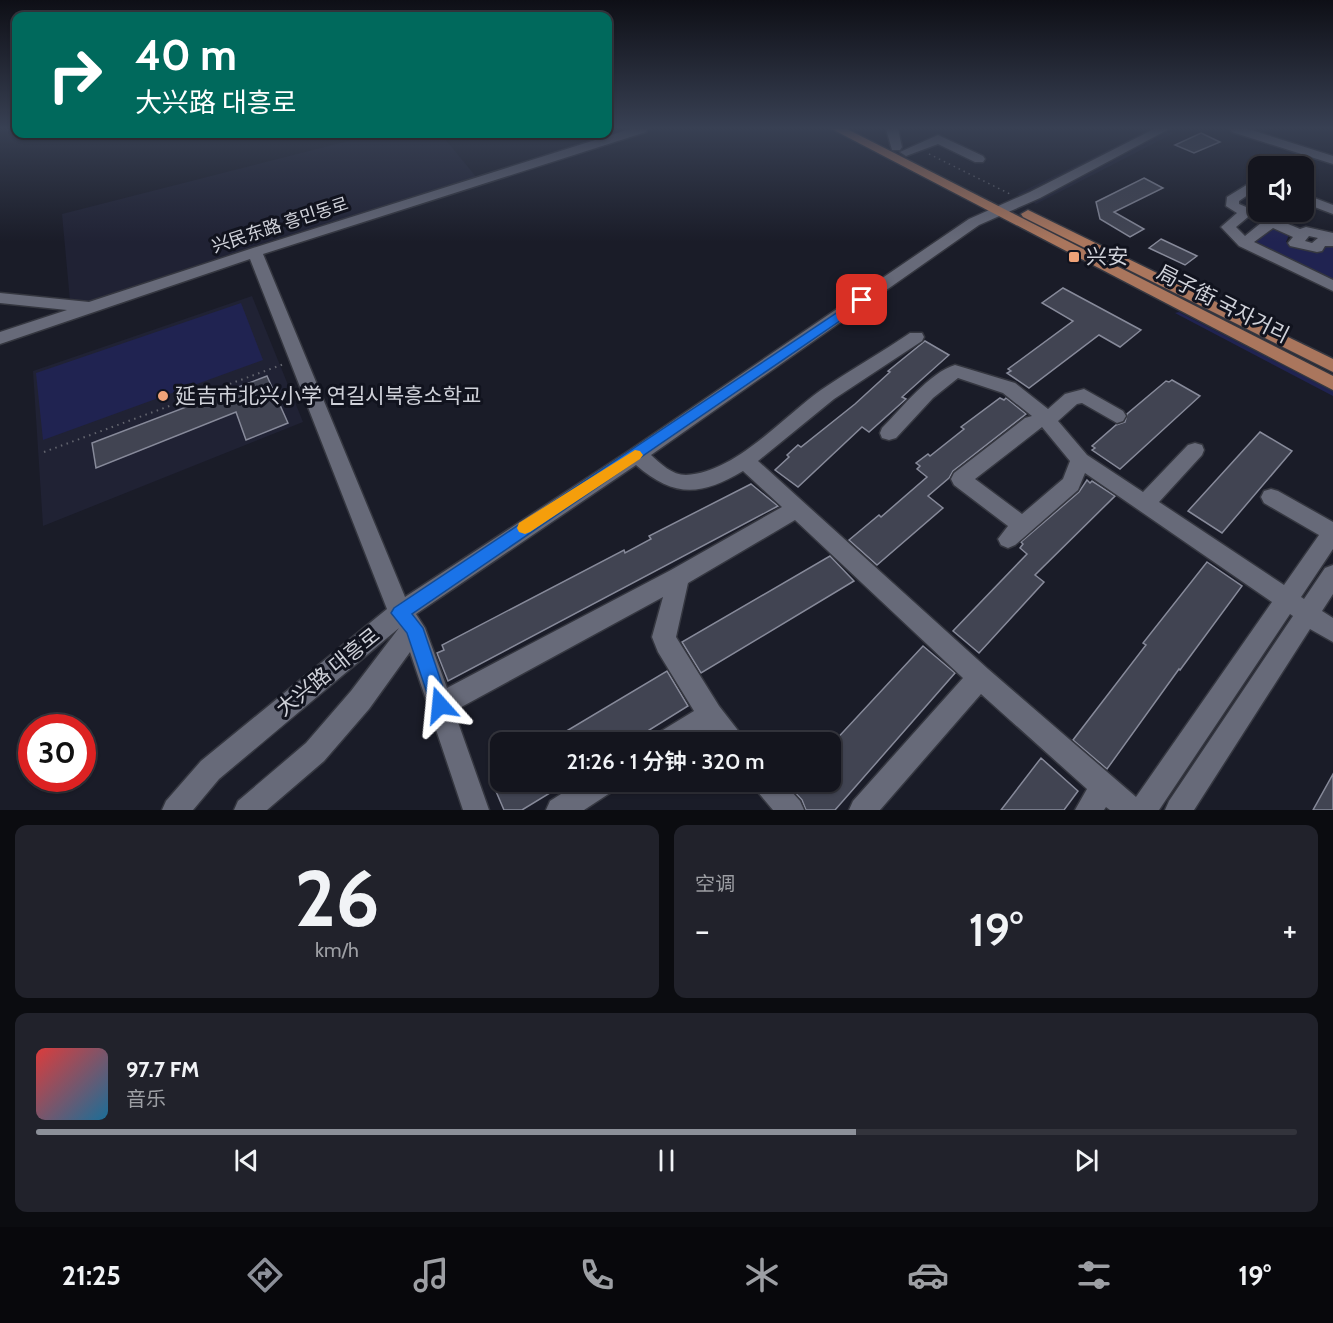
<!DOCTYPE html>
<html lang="zh">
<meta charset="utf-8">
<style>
:root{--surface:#14151e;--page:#21222b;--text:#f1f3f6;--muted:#9d9fa4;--line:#33343c;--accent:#8c9099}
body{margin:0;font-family:Cabin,"Noto Sans SC","Noto Sans KR",sans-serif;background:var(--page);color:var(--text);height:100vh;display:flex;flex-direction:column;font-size:22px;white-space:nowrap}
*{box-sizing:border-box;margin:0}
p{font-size:20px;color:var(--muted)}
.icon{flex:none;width:33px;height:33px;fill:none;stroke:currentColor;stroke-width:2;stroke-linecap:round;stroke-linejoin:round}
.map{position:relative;height:810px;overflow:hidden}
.sheet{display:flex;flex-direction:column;gap:15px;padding:15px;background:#0b0c10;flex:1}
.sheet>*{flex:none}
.banner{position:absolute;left:12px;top:12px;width:600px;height:126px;border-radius:12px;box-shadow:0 2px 4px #0004,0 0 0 2px var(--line);background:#00695c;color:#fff;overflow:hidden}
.fabs{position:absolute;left:1248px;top:156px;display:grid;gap:12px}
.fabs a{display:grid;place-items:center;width:66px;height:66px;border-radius:12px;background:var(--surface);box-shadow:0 2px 4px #0004,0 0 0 2px var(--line);font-size:30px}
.speed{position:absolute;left:18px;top:714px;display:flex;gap:12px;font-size:30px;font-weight:700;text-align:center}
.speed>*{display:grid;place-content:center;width:78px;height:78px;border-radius:50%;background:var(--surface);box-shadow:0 2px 4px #0004,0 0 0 2px var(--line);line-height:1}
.speed .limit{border:9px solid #d22;background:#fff;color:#111}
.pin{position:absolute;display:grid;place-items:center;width:51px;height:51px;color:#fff;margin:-26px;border-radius:12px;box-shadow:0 3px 9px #0006}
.me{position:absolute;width:66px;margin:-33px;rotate:342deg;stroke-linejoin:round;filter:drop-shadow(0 0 4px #0008)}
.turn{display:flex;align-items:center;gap:21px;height:126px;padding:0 24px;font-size:27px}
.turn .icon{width:78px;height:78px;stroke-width:2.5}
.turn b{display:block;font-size:42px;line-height:51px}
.big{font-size:45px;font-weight:600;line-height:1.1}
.sheet .widget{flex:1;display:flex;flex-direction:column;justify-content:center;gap:9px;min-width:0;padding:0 21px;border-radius:12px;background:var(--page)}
.sheet .dial{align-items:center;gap:0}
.dial b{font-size:78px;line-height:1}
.song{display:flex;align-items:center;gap:18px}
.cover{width:72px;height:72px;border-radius:9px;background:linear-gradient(135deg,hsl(0 70% 55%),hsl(200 70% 35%))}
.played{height:6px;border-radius:3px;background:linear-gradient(90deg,var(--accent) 65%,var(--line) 65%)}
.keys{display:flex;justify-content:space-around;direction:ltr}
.heat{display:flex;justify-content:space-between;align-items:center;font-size:33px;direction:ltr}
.sheet .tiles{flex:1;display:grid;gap:15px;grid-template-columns:1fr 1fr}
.widget:last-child{grid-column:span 2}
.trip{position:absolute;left:490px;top:732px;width:351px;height:60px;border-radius:12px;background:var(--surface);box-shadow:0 2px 4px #0004,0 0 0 2px var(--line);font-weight:600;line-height:60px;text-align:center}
.dock{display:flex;height:96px;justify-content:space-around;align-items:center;background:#08080c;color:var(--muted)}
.dock .icon{width:42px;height:42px}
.dock .current{color:var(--accent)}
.dock b{font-size:27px;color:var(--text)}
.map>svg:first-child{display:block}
.built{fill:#202234}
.green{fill:#202351}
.building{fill:#414452;stroke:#878a9a;stroke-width:1.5}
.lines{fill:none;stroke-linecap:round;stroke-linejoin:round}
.minor-casing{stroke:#353740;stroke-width:3}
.major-casing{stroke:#353740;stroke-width:3}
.path-far1{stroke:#62646e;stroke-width:1.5;stroke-dasharray:1.5 4;stroke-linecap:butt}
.path{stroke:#62646e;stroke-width:2;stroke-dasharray:1.5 4.5;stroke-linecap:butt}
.minor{fill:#676a79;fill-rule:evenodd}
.major{fill:#aa765d;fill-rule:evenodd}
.route{fill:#1a73e8;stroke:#114b97;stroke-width:1.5}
.slow{fill:#f59e0b}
.poi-dot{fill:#f0a378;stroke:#11131e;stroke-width:2}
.labels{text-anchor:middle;stroke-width:6;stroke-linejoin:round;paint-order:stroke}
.far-street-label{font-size:18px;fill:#cfd1d9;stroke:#11131e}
.poi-label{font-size:21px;fill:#cfd1d9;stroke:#11131e;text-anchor:start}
.street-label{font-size:21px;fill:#cfd1d9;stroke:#11131e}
</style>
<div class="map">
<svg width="1333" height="810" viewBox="0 0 1333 810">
<rect width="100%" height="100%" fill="#1a1c28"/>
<g class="built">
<polygon points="1151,129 1182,129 1036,204 1017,194"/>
<polygon points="356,134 460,134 445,139 477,178 73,308 70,301 62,214 360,138"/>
<polygon points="252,296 303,422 43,526 33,371"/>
</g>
<g class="green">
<polygon points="1271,227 1289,235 1286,242 1309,250 1321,251 1326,246 1326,244 1333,245 1333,280 1254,243 1258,236"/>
<polygon points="241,303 263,360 43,440 36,373"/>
<polygon points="1179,312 1333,391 1333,396 1175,313"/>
</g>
<g class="building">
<polygon points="1201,133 1220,142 1194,153 1175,145"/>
<polygon points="1144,178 1163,188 1114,212 1144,229 1130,237 1100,219 1096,202"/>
<polygon points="1161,239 1197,256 1185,265 1149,248"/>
<polygon points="1063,288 1141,330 1120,347 1099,335 1029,388 1007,373 1011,371 1008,369 1073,321 1042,303"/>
<polygon points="925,341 949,355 902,397 906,399 869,432 862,427 798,487 775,470 789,457 787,455 798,445 801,447 855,404 890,372 888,371"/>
<polygon points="267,376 288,423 246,440 236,412 96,468 92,443"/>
<polygon points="1172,380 1200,396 1120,469 1092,450 1095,448 1092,446 1116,425 1125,422 1127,414 1166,381 1169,382"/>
<polygon points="1000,398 1004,400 1006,398 1026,414 953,471 949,478 928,496 943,508 877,565 849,540 879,515 881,517 927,477 917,469 920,466 916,463 928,454 930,456 964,429 961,427"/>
<polygon points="1260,432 1292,451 1222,533 1188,511"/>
<polygon points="1087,480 1090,483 1092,481 1115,496 1035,575 1044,582 979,653 953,631 1027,554 1020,548 1023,544 1021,542 1079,492"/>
<polygon points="751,484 778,506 448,681 437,653 444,650 442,645 624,550 625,553 651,539 649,536"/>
<polygon points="830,556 854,581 701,673 682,642"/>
<polygon points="1207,562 1242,586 1180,670 1179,669 1107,769 1073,740 1146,645 1143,643"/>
<polygon points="923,646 955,673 835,810 806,810 802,800 791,788 797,782 831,782 831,745"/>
<polygon points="667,671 688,706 630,742 548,742"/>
<polygon points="1041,758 1078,791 1064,810 1001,810"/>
<polygon points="1333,774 1333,810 1313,810"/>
<polygon points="492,782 568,782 522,810 504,810"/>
</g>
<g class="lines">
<g class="minor-casing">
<g id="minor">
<path d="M630 129H648L646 132 263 254 405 597 630 450 969 219 1030 192 1154 129H1169L1040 198 979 225 651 455C661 464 672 475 686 475 735 473 783 417 821 390 850 370 881 353 910 333H922L924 337 922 341 834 399 758 461 988 669 1136 797 1272 602 1085 473 1078 490 1015 545 1008 548 1001 545 998 539 1008 526 954 485 951 479 954 473 1025 418 1032 416 1003 393 958 378 933 398 896 438 889 440 882 438 880 433 882 428C901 409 930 372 955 365L1015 383 1048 409 1065 394 1084 389 1123 411 1126 416 1123 421 1117 423 1082 403 1077 404 1058 421 1087 455 1143 492 1188 445 1195 443 1202 445 1204 450 1202 455 1159 502 1284 585 1319 535 1264 503 1261 497 1264 491 1271 489 1278 491 1333 522V549L1301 597 1304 599 1325 568 1333 565V594L1322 611 1333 618V642L1310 629 1194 810H1165L1169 801 1293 616 1290 614 1159 810H1110L1106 807 1104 810H1075L1087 789 981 694 880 810H849L853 801 963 678 795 520 688 583 676 637 719 706 740 733 743 742H716L707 731 689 742H655L658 733 694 711 658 652 652 637 663 597 454 711 489 810H463L410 652 369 709 324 761 267 810H234L238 801 306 743 351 691 399 628 219 779 193 810H162L166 801 201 761 387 609 250 259 0 344V332L67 310 0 303V293L89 302 250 249ZM1042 427 1070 461 1063 479 1022 514 975 479ZM636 465C674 498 701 496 743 471L782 507 671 570 447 688 425 628 416 614Z"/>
<polygon points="886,129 898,129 902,147 900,150 892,150"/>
<polygon points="1230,129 1248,129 1333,156 1333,164 1232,132"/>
<polygon points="938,135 983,156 985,159 983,162 975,162 938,144 906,156 900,152"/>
<path d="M1258 178V188L1239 201V204L1270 217 1277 212H1292L1281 221 1300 229 1306 227 1333 233V246H1325L1322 251 1317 252 1290 246 1288 243 1293 237 1273 228 1254 242 1333 280V291L1239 246 1221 227 1237 213 1226 206 1227 197ZM1248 217 1261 223 1245 236 1236 227ZM1309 236 1318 238 1312 243 1305 241Z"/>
<polygon points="1304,194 1333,205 1333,214 1304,203"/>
<polygon points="580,782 617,782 613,791 584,810 546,810 550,801"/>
<polygon points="753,782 783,782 800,801 804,810 773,810 757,791"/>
</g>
</g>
<g class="major-casing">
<g id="major">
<polygon points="832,129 847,129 1333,376 1333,390"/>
<polygon points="1028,210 1333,359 1333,372 1023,217 1021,214"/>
</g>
</g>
<polyline class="path-far1" points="929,154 1010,194"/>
<polyline class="path" points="44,452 284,364"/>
<use href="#minor" class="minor"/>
<use href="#major" class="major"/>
</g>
<linearGradient id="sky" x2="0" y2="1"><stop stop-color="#0e0f16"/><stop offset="0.53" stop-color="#384053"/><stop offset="1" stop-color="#384053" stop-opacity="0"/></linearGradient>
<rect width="1333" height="242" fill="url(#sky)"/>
<polygon class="route" points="862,296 868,300 866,303 412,614 423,628 449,705 447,711 440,714 433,711 407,633 391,613 394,608"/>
<polygon class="slow" points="635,450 640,451 643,455 640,459 530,532 525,534 519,532 517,528 519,523"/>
<g class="poi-dot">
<rect x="1068" y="251" width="12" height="12" rx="3"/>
<circle cx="163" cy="396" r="6"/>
</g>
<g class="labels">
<g class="far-street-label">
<text transform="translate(280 225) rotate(-18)" y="6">兴民东路 흥민동로</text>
</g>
<g class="poi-label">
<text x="1086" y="264">兴安</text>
<text x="175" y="403">延吉市北兴小学 연길시북흥소학교</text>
</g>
<g class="street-label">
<text transform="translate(1223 304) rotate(27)" y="7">局子街 국자거리</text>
<text transform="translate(328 672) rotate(-39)" y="7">大兴路 대흥로</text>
</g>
</g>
</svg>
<div class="fabs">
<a><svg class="icon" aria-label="sound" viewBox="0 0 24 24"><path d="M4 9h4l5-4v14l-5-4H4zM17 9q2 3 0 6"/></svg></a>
</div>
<div class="speed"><div class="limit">30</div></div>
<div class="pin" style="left:862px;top:300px;background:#d93025"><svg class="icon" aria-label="arrive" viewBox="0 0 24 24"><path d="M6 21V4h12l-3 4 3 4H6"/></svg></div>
<svg class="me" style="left:440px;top:705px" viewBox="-20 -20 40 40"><path d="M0-17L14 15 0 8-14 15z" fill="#1a73e8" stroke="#fff" stroke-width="4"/></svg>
<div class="trip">21:26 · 1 分钟 · 320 m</div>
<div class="banner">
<div class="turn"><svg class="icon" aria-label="right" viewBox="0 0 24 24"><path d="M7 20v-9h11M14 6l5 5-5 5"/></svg><div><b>40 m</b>大兴路 대흥로</div></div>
</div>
</div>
<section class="sheet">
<div class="tiles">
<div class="widget dial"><b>26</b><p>km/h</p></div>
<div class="widget"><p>空调</p>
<div class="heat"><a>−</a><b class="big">19°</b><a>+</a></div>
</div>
<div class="widget">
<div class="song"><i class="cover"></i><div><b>97.7 FM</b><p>音乐</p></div></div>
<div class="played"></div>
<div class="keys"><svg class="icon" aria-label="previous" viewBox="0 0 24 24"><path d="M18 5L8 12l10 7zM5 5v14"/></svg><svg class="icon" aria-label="pause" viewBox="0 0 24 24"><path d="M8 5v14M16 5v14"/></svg><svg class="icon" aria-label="next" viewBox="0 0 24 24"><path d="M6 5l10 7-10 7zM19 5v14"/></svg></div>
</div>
</div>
</section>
<nav class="dock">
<b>21:25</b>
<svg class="icon current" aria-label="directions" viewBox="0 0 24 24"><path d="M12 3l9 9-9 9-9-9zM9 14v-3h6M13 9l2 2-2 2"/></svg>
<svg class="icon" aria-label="music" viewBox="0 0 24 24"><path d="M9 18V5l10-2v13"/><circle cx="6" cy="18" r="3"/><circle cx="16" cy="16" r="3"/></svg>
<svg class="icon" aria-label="phone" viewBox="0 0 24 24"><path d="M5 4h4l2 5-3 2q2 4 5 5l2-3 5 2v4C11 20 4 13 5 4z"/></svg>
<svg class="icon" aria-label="climate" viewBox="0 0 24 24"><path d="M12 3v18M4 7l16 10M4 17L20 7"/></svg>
<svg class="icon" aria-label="car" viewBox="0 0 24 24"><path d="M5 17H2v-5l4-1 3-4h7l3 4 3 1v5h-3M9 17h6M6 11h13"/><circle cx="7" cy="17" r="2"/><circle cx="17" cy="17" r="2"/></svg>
<svg class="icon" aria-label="filters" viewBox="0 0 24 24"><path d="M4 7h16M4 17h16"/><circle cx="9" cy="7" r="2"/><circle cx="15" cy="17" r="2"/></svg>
<b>19°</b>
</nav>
